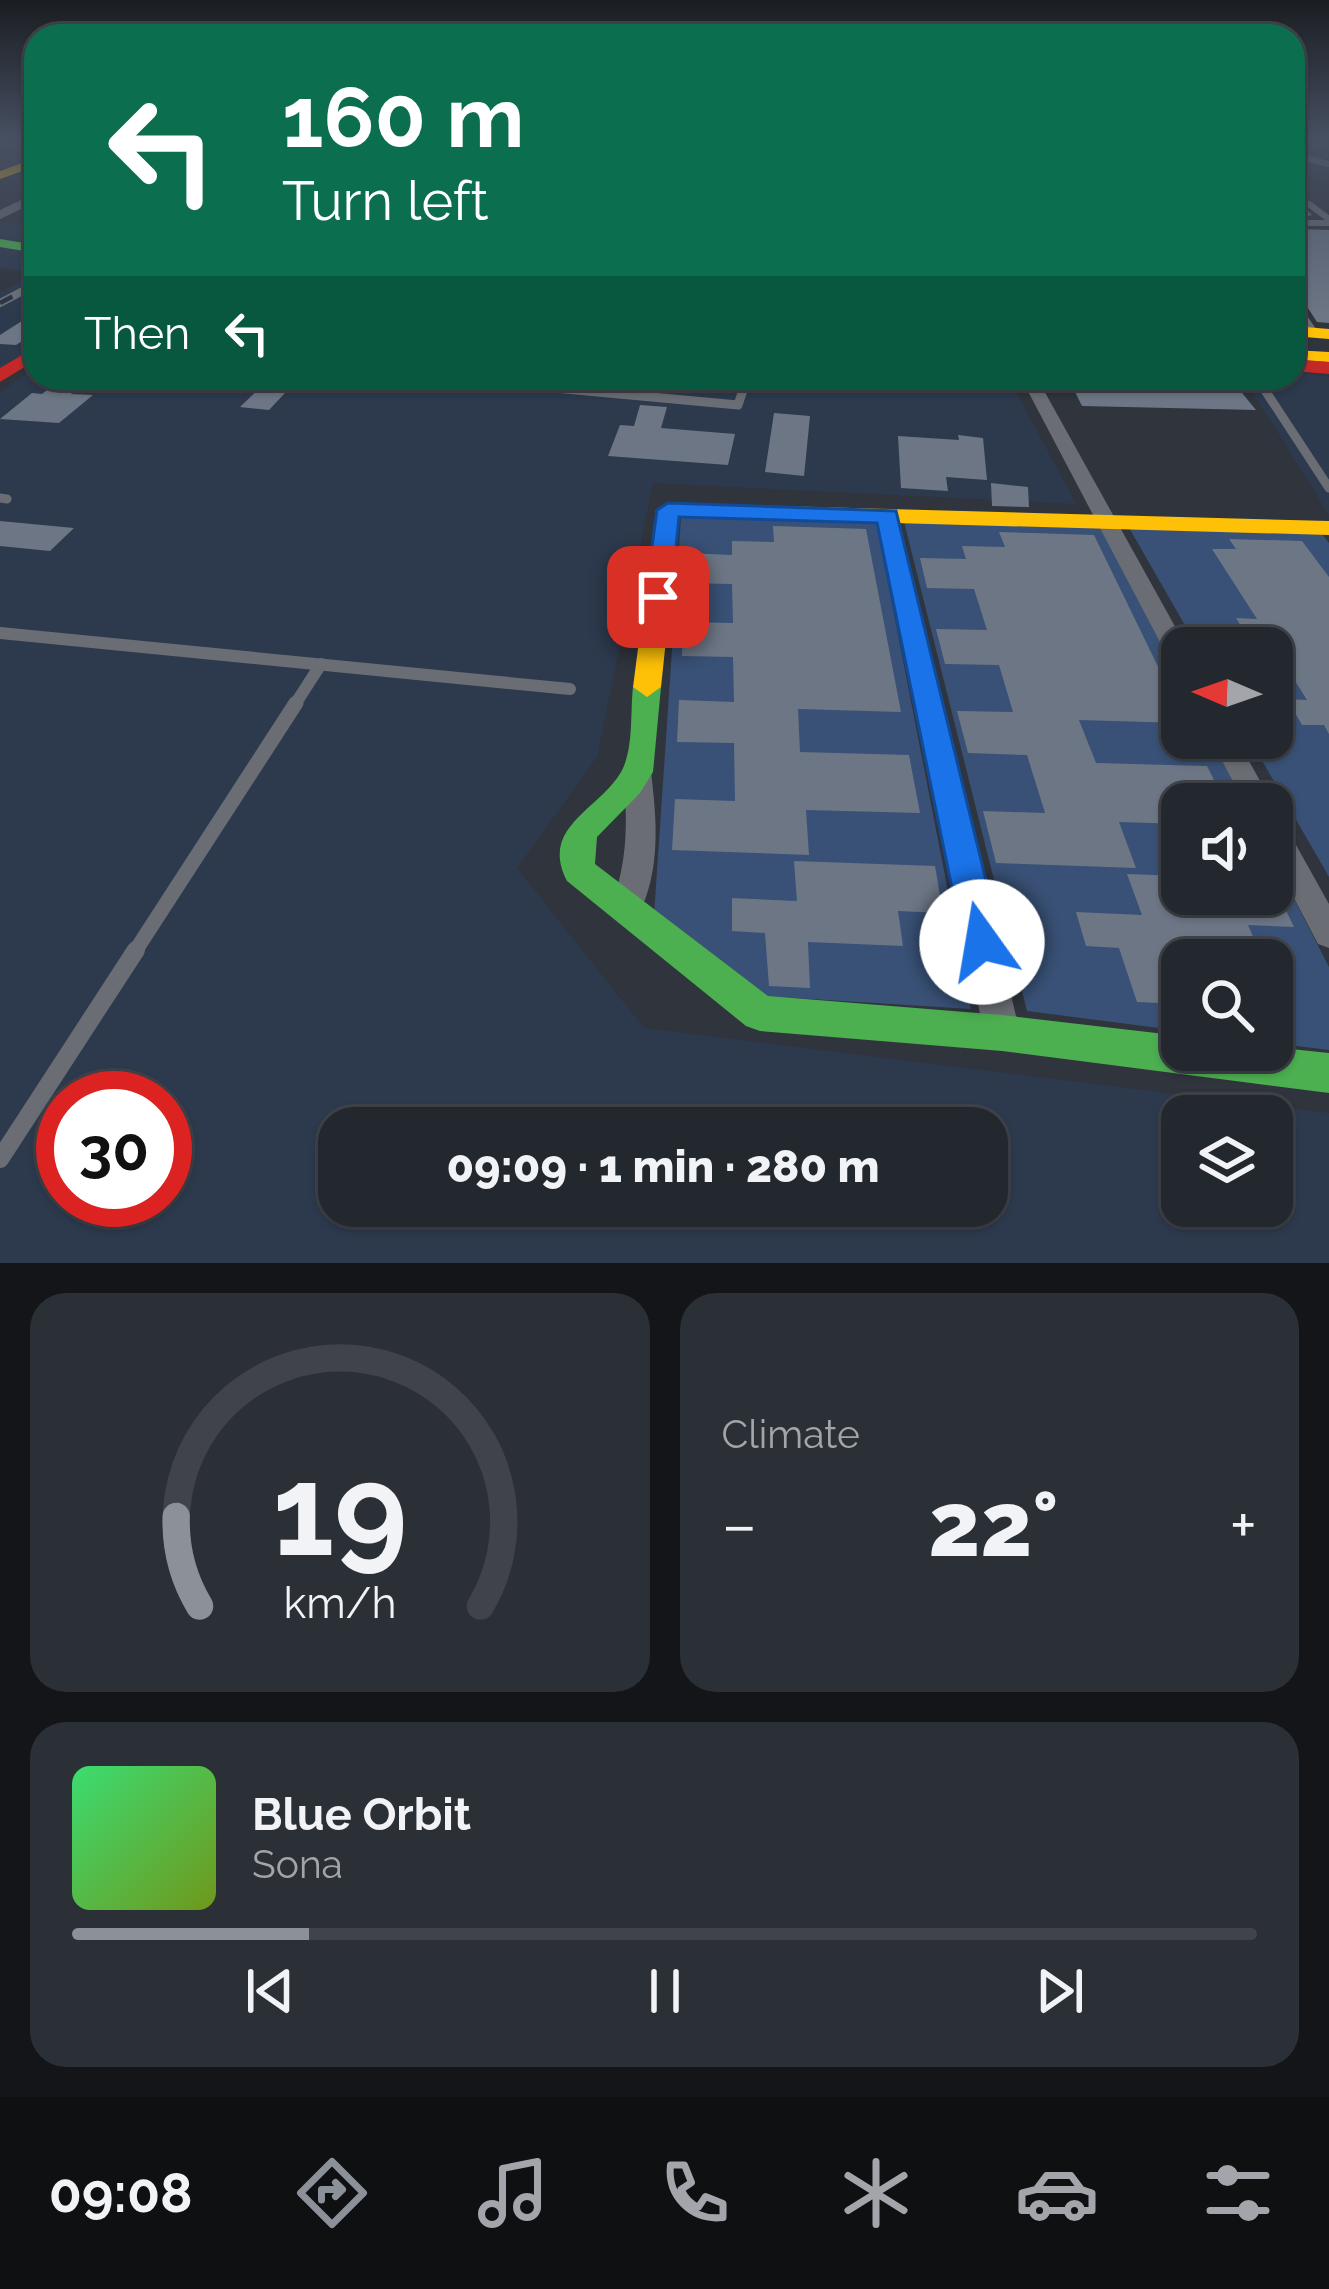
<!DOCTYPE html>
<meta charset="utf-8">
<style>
:root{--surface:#23272e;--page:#2b2f36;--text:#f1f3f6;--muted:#a3a5aa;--line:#40444a;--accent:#8c9099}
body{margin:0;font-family:Raleway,sans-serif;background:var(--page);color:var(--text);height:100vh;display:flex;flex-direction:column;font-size:45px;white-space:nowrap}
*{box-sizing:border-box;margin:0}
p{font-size:39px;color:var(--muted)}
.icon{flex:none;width:66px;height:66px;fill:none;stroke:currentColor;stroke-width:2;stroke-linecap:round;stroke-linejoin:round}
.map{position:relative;height:1263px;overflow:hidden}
.details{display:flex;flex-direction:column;gap:30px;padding:30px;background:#131519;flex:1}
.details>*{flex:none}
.guide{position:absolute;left:24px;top:24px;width:1281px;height:366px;border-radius:36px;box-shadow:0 3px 9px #0004,0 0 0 3px var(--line);background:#0b6e4f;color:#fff;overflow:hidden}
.needle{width:78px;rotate:272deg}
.tools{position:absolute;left:1161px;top:627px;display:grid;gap:24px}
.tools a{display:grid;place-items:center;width:132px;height:132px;border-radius:24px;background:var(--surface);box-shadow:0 3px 9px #0004,0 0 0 3px var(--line);font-size:60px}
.speed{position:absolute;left:36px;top:1071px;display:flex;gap:24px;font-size:60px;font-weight:700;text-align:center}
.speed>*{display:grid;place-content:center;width:156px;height:156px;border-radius:50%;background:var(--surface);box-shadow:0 3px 9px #0004,0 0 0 3px var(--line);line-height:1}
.speed .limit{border:18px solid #d22;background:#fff;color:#111}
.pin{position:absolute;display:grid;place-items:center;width:102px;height:102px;color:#fff;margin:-51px;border-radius:24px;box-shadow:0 6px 18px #0006}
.me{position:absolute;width:132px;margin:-66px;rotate:347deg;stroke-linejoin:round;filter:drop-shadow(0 0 9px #0008)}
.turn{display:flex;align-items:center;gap:42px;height:252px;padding:0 60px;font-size:54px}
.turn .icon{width:156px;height:156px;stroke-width:2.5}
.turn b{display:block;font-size:84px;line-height:102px}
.then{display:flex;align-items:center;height:114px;padding:0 60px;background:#0003;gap:24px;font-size:45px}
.big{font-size:90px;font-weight:800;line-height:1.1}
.details .widget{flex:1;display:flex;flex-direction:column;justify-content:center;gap:18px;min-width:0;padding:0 42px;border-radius:36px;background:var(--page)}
.details .dial{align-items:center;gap:0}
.dial svg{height:312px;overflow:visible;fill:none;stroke:var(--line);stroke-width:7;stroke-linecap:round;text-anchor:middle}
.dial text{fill:var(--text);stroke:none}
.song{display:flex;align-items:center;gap:36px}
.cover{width:144px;height:144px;border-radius:18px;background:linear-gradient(135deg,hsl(140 70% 55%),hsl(80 70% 35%))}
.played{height:12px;border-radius:6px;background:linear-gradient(90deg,var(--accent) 20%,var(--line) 20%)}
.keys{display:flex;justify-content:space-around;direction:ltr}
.heat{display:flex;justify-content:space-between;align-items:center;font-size:66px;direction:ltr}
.details .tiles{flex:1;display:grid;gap:30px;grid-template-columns:1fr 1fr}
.widget:last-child{grid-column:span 2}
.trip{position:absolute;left:318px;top:1107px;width:690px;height:120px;border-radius:36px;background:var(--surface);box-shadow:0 3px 9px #0004,0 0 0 3px var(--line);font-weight:800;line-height:120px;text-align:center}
.menu{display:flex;height:192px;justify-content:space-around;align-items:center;background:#0e1012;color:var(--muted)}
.menu .icon{width:84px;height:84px}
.menu .active{color:var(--accent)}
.menu b{font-size:54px;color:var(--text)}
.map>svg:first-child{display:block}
.built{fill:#2d3a4d;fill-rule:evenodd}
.green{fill:#395176}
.building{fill:#6d7685}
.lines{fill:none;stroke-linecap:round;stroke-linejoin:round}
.path{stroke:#6a6f75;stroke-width:3;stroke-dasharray:1.5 4.5;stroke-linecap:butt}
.lane-far4{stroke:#6a6e74;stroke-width:6}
.lane-far3{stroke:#6a6e74;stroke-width:9}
.lane-far2{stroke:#6a6e74;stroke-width:12}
.lane-far1{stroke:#6a6e74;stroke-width:15}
.lane{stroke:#6a6e74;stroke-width:18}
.street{fill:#6a6e74;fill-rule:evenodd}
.fast{fill:#4caf50;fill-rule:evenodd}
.slow{fill:#ffc107;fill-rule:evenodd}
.jam{fill:#c62828;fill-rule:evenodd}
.rail-casing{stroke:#6e7279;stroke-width:8}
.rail{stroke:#293343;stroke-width:4.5;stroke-dasharray:14;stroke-linecap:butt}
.route{fill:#1a73e8;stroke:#114b97;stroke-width:3}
</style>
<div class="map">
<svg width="1329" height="1263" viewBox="0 0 1329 1263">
<rect width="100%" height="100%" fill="#2f343d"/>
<g class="built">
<polygon points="0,221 36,227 36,347 0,371 0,292 34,274 0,267"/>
<path d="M36 367V378H1009L1076 504 653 483 597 757 517 868 644 1028 1329 1113V1263H0V392ZM63 1098H165V1200H63ZM1182 1116H1272V1206H1182ZM339 1128H987V1206H339Z"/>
<polygon points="1293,372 1329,377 1329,515 1244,378 1293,378"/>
</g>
<g class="green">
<polygon points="681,517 876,522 971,1009 762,996 654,915"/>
<polygon points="904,522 1102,526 1182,681 1182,738 1211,738 1245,804 1182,804 1182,894 1272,894 1272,856 1329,967 1329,1050 1272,1043 1272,960 1182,960 1182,1031 1027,1011"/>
<polygon points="1128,526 1320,531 1329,543 1329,877 1249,738 1272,738 1272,648 1198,648"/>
</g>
<g class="building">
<polygon points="1293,196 1312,215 1299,218 1300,229 1329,230 1329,323 1317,322 1293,285"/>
<polygon points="36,312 36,332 16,345 0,344 0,335"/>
<polygon points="63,378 87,378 71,394 93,395 59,423 0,419 32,393 42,394"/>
<polygon points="270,378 299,378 269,410 240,407"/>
<polygon points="1071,384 1238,388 1256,410 1082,406"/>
<polygon points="640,405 667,407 661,428 735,434 728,465 608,456 620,425 634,426"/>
<polygon points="774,413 810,416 804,476 765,472"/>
<polygon points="958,435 983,438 987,480 946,477 948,491 901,488 898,436 959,440"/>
<polygon points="991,483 1028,487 1029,507 992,506"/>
<polygon points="0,521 74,528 50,551 0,546"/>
<polygon points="773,526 866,529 901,712 798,709 800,752 909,755 920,813 806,810 809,855 672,850 675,799 735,801 734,743 677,742 679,700 734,702 733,657 682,656 683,622 733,623 732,584 685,583 686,553 732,555 732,541 774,542"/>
<polygon points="999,532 1094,535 1182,716 1182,723 1079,720 1096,763 1207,766 1226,804 1182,804 1182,824 1119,822 1136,868 996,863 983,811 1045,813 1027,755 968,753 957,711 1013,712 999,665 945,664 936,629 987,630 974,589 927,588 920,558 966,559 962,546 1005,547"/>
<polygon points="1229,539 1302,541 1329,577 1329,734 1324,725 1302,725 1287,699 1307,700 1269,640 1249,639 1236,618 1257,619 1212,549 1236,549"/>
<polygon points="794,861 935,866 943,913 898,911 903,946 808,942 810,988 769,986 765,933 732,931 732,898 797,901"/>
<polygon points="1127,874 1182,876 1182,894 1278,894 1294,927 1248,925 1263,960 1166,957 1182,1004 1137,1002 1119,948 1086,946 1076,912 1142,915"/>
</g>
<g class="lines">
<polyline class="path" points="418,378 433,379"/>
<g class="lane-far4">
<polyline points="1293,155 1329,164"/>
<polyline points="1309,204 1329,219"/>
<polyline points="1305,223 1329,223"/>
</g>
<g class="lane-far3">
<polyline points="446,378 738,405 747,378"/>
<polyline points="1257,378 1329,488"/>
<polyline points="0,498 7,499"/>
</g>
<g class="lane-far2">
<polyline points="0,633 570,689"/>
<polyline points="294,706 321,664"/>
</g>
<polyline class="lane-far1" points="134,953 296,703"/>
<polyline class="lane" points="0,1159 136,950"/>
<g class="street">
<polygon points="36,193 36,202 0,219 0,210"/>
<polygon points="1293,301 1298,302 1318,332 1316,335 1302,332 1293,317"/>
<polygon points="1021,378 1037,378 1187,648 1182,648 1182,669 1170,661"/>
<polygon points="888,510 898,516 1020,1033 1014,1045 1002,1049 990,1045 984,1033 878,516"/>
<polygon points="1210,738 1236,738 1273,804 1272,807 1245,804"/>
<path d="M637 762 647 765 651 772C657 822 661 870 638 916L627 920 616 916 611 907C628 861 628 820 623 772L627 765Z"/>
<polygon points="1272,817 1282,820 1329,904 1329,948 1318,944 1272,856"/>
</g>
<g class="fast">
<polygon points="0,239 36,245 36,253 0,247"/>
<path d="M647 677 661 687 653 772 640 793 597 837 595 864 768 996 1002 1015 1182 1036V1050L1272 1047 1329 1053V1093L1002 1051 760 1031 746 1026 567 881C539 827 599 810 621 772 634 749 630 713 633 687Z"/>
</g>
<g class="slow">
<polygon points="36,158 36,166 0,179 0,171"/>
<polygon points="1293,326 1329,329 1329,339 1293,336"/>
<polygon points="1293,350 1329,352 1329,362 1293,360"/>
<polygon points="668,503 1329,521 1329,535 679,517 661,687 647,697 633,687 656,510"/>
</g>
<g class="jam">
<polygon points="36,347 36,360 0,382 0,368"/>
<polygon points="1293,359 1329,362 1329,374 1293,371"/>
</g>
<g class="rail-casing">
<polyline id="rail" points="0,303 36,284"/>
</g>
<use href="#rail" class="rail"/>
</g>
<linearGradient id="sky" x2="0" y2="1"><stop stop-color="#1a1d22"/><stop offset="0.44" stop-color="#475062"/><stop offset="1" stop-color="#475062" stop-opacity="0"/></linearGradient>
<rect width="1329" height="316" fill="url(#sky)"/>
<polygon class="route" points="668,503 896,511 1001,942 995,953 982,958 969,953 963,942 877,523 679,517 671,597 658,605 645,597 657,510"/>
</svg>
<div class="tools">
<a><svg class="needle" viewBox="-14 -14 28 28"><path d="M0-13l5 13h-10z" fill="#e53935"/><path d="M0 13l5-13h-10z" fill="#a3a5aa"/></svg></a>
<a><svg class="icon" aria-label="sound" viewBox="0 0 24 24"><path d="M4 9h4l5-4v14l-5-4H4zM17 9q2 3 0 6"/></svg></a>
<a><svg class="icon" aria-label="search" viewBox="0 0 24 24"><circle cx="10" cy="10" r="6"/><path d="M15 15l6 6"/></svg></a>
<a><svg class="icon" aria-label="layers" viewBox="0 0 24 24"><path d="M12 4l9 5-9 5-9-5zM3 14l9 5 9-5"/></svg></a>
</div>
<div class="speed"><div class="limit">30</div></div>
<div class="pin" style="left:658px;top:597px;background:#d93025"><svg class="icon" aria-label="arrive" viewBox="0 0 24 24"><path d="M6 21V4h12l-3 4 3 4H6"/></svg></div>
<svg class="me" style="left:982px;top:942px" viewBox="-20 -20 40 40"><circle r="19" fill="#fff"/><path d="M0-13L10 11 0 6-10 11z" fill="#1a73e8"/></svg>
<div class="trip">09:09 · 1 min · 280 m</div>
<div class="guide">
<div class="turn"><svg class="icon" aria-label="left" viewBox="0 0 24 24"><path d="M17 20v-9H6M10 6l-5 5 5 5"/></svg><div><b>160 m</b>Turn left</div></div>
<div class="then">Then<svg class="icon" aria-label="left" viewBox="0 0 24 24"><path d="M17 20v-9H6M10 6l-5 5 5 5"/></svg></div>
</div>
</div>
<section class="details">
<div class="tiles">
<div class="widget dial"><svg viewBox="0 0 100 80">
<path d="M14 69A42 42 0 1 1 86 69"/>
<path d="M14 69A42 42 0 0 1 8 46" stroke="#8c9099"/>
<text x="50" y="56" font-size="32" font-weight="700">19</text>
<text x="50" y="72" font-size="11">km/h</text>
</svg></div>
<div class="widget"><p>Climate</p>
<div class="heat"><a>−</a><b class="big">22°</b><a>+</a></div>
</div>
<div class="widget">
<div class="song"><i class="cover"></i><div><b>Blue Orbit</b><p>Sona</p></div></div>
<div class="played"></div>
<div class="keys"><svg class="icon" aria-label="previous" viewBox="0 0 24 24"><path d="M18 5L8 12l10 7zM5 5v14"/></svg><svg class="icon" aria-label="pause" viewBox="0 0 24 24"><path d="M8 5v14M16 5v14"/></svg><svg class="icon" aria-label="next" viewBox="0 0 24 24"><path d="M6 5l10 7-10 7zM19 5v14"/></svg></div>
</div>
</div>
</section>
<nav class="menu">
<b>09:08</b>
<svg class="icon active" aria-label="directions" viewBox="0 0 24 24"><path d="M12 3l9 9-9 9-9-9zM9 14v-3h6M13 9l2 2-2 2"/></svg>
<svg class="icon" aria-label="music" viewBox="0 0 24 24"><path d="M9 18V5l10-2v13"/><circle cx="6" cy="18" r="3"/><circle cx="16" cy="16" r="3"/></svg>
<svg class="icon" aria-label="phone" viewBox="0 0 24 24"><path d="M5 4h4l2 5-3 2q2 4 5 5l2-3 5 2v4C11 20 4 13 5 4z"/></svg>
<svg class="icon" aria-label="climate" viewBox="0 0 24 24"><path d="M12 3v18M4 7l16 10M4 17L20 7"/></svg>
<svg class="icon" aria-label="car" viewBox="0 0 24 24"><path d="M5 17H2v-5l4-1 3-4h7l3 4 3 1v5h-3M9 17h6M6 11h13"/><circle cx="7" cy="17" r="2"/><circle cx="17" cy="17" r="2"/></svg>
<svg class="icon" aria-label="filters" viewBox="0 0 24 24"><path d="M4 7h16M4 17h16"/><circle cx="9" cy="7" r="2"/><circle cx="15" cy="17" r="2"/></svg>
</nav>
